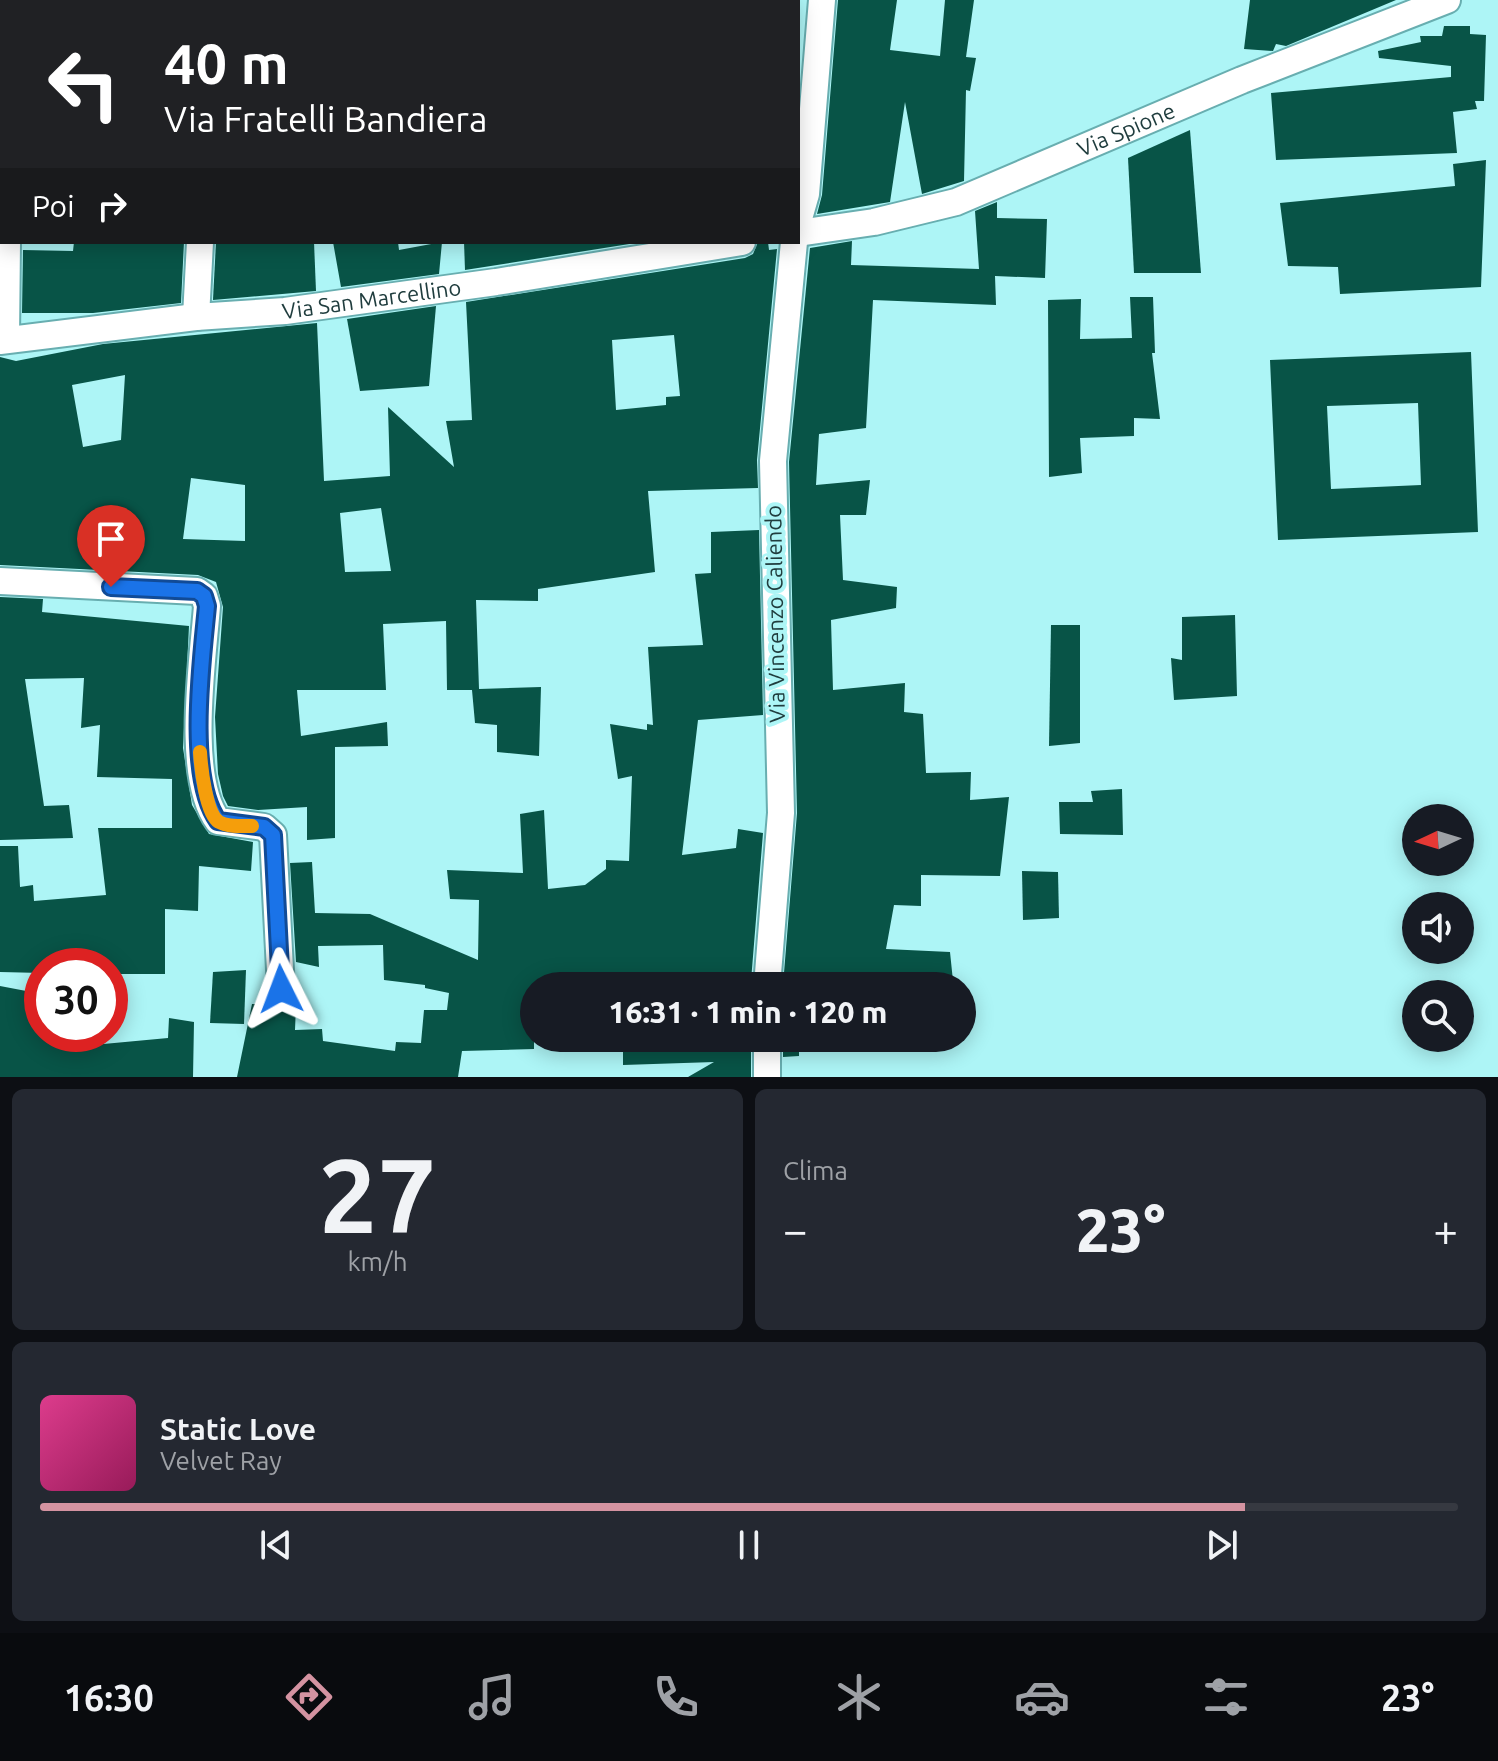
<!DOCTYPE html>
<html lang="it">
<meta charset="utf-8">
<style>
:root{--surface:#171b24;--page:#242831;--text:#f1f3f6;--muted:#9ea1a6;--line:#363941;--accent:#d493a1}
body{margin:0;font-family:Ubuntu,sans-serif;background:var(--page);color:var(--text);height:100vh;display:flex;flex-direction:column;font-size:30px;white-space:nowrap}
*{box-sizing:border-box;margin:0}
p{font-size:26px;color:var(--muted)}
.icon{flex:none;width:44px;height:44px;fill:none;stroke:currentColor;stroke-width:2;stroke-linecap:round;stroke-linejoin:round}
.map{position:relative;height:1077px;overflow:hidden}
.drawer{display:flex;flex-direction:column;gap:12px;padding:12px;background:#0d0f14;flex:1}
.drawer>*{flex:none}
.top-card{position:absolute;left:0px;top:0px;width:800px;height:244px;box-shadow:0 4px 20px #0003;background:#202124;color:#fff;overflow:hidden}
.needle{width:52px;rotate:266deg}
.tools{position:absolute;left:1402px;top:804px;display:grid;gap:16px}
.tools a{display:grid;place-items:center;width:72px;height:72px;border-radius:50%;background:var(--surface);box-shadow:0 4px 20px #0003;font-size:40px}
.speed{position:absolute;left:24px;top:948px;display:flex;gap:16px;font-size:40px;font-weight:700;text-align:center}
.speed>*{display:grid;place-content:center;width:104px;height:104px;border-radius:50%;background:var(--surface);box-shadow:0 4px 20px #0003;line-height:1}
.speed .limit{border:12px solid #d22;background:#fff;color:#111}
.pin{position:absolute;display:grid;place-items:center;width:68px;height:68px;color:#fff;margin:-82px -34px;border-radius:50% 50% 50% 0;rotate:-45deg;box-shadow:0 0 8px #0007}
.pin .icon{rotate:45deg}
.me{position:absolute;width:88px;margin:-44px;rotate:357deg;stroke-linejoin:round;filter:drop-shadow(0 0 6px #0008)}
.turn{display:flex;align-items:center;gap:28px;height:168px;padding:0 32px;font-size:36px}
.turn .icon{width:104px;height:104px;stroke-width:2.5}
.turn b{display:block;font-size:56px;line-height:68px}
.then{display:flex;align-items:center;height:76px;padding:0 32px;background:#0003;gap:16px;font-size:30px}
.big{font-size:60px;font-weight:800;line-height:1.1}
.drawer .tile{flex:1;display:flex;flex-direction:column;justify-content:center;gap:12px;min-width:0;padding:0 28px;border-radius:12px;background:var(--page)}
.drawer .dial{align-items:center;gap:0}
.dial b{font-size:104px;line-height:1}
.song{display:flex;align-items:center;gap:24px}
.cover{width:96px;height:96px;border-radius:12px;background:linear-gradient(135deg,hsl(330 70% 55%),hsl(330 70% 35%))}
.played{height:8px;border-radius:4px;background:linear-gradient(90deg,var(--accent) 85%,var(--line) 85%)}
.keys{display:flex;justify-content:space-around;direction:ltr}
.heat{display:flex;justify-content:space-between;align-items:center;font-size:44px;direction:ltr}
.drawer .tiles{flex:1;display:grid;gap:12px;grid-template-columns:1fr 1fr}
.tile:last-child{grid-column:span 2}
.trip{position:absolute;left:520px;top:972px;width:456px;height:80px;border-radius:40px;background:var(--surface);box-shadow:0 4px 20px #0003;font-weight:800;line-height:80px;text-align:center}
.tabs{display:flex;height:128px;justify-content:space-around;align-items:center;background:#090b0e;color:var(--muted)}
.tabs .icon{width:56px;height:56px}
.tabs .active{color:var(--accent)}
.tabs b{font-size:36px;color:var(--text)}
.map>svg:first-child{display:block}
.building{fill:#085447;fill-rule:evenodd}
.lines{fill:none;stroke-linecap:round;stroke-linejoin:round}
.minor-casing{stroke:#68aeb0;stroke-width:30}
.minor{stroke:#fff;stroke-width:26}
.route-casing{stroke:#114b97;stroke-width:20}
.route{stroke:#1a73e8;stroke-width:14}
.slow{stroke:#f59e0b;stroke-width:14}
.labels{text-anchor:middle;stroke-width:8;stroke-linejoin:round;paint-order:stroke}
.street-label{font-size:22px;fill:#203d3e;stroke:#adf5f6}
</style>
<div class="map">
<svg width="1498" height="1077" viewBox="0 0 1498 1077">
<rect width="100%" height="100%" fill="#adf5f6"/>
<g class="building">
<polygon points="838,0 897,0 890,50 940,56 945,0 974,0 966,57 976,58 970,91 966,90 964,181 922,194 905,102 890,202 817,214 822,195"/>
<polygon points="1250,0 1396,0 1286,46 1276,44 1273,51 1244,49"/>
<polygon points="1444,26 1470,26 1470,34 1486,35 1484,101 1475,101 1477,109 1453,112 1457,153 1276,160 1271,93 1451,77 1451,66 1379,58 1378,51 1421,42 1420,36 1442,36"/>
<polygon points="1190,130 1201,273 1134,273 1128,158"/>
<polygon points="1486,160 1481,287 1340,294 1338,267 1288,266 1280,203 1455,186 1453,164"/>
<polygon points="997,202 997,218 1047,219 1045,278 995,276 996,305 873,300 866,428 819,434 816,485 870,480 866,515 840,515 843,580 897,587 896,608 831,620 833,690 905,683 904,712 923,714 926,773 971,772 970,800 1009,797 1000,876 921,875 921,906 894,905 886,949 950,952 953,981 886,979 886,986 783,985 797,813 789,462 810,248 852,241 851,265 979,269 975,211"/>
<polygon points="74,242 184,242 181,303 93,313 22,313 23,250 73,251"/>
<polygon points="216,242 314,242 316,291 213,300"/>
<polygon points="333,242 398,242 399,250 442,242 439,274 341,287"/>
<polygon points="464,242 642,242 465,270"/>
<path d="M758 242H768L769 250 777 249 757 460 758 488 648 491 655 572 538 589V601L476 600 479 689 541 687 539 756 497 752V725L475 723 472 690H447L446 621 383 624 386 690H297L301 736 387 722 388 746 335 747V838L307 840V807L258 810 228 806 223 796 218 774 215 717 223 607 216 582 198 575 0 565V357L16 361 103 344 317 323 324 481 390 476 388 407 454 467 446 421 472 420 466 302 745 258 753 254ZM674 335 680 396 666 397V405L616 410 612 340ZM125 375 121 440 83 447 72 385ZM191 478 245 485V541L183 539ZM381 508 391 571 345 572 340 513Z"/>
<polygon points="1130,297 1153,297 1155,353 1152,353 1160,419 1134,418 1134,436 1080,438 1082,473 1049,477 1048,300 1081,299 1080,339 1132,338"/>
<polygon points="436,306 429,386 360,391 347,319"/>
<path d="M1471 352 1478 532 1278 540 1270 360ZM1418 403 1421 485 1331 489 1327 406Z"/>
<polygon points="759,530 763,715 698,720 682,855 736,848 738,829 763,833 751,981 714,975 582,980 581,986 534,986 534,1049 462,1051 458,1077 237,1077 252,1004 296,1005 295,1030 322,1029 323,1041 395,1051 396,1042 421,1043 424,1010 447,1010 449,993 425,988 425,985 384,980 383,945 318,946 319,967 296,962 290,863 312,862 315,913 370,914 478,960 479,900 450,899 447,870 523,873 520,814 544,810 548,889 585,885 606,869 606,860 629,861 632,776 618,779 610,724 647,730 647,724 653,725 648,647 703,645 695,574 711,573 711,532"/>
<polygon points="0,597 43,599 42,612 189,626 183,748 192,805 209,834 253,842 251,871 199,866 198,911 165,909 165,974 110,974 110,966 42,966 42,973 0,972 0,846 18,846 20,887 33,885 34,901 106,895 98,828 172,828 172,779 97,777 100,725 81,728 84,678 25,679 44,806 69,805 73,838 0,840"/>
<polygon points="1235,615 1237,696 1174,700 1171,658 1182,660 1182,617"/>
<polygon points="1051,625 1080,625 1080,743 1049,746"/>
<polygon points="1122,789 1123,835 1060,834 1059,802 1093,802 1091,791"/>
<polygon points="1022,871 1058,872 1059,918 1023,920"/>
<polygon points="246,970 244,1024 210,1023 213,972"/>
<polygon points="0,986 42,994 42,1034 81,1034 82,1046 168,1038 169,1018 194,1022 193,1077 0,1077"/>
<polygon points="623,1038 751,1038 751,1077 688,1077 714,1062 623,1065"/>
<polygon points="783,1038 799,1038 799,1056 783,1057"/>
</g>
<g class="lines">
<g class="minor-casing">
<g id="minor">
<polyline points="9,2 9,0"/>
<polyline points="210,2 210,0"/>
<polyline points="798,222 806,194 822,0"/>
<path id="s1" d="M798 233 874 222 956 202 1242 80 1447 0"/>
<polyline points="196,317 200,242"/>
<polyline points="6,339 7,242"/>
<path id="s2" d="M0 341 196 317 285 311 496 282 742 242"/>
<path d="M0 581 197 591 204 596 207 606C203 659 185 777 218 821L264 827 273 835 281 989"/>
<polyline points="767,986 781,813 773,461 794,242"/>
<polyline points="767,1038 767,1077"/>
</g>
</g>
<use href="#minor" class="minor"/>
</g>
<g class="lines">
<g class="route-casing">
<path id="route" d="M111 587 197 591 204 596 207 606C202 659 186 777 218 821L264 827 273 835 281 989"/>
</g>
<use href="#route" class="route"/>
<path class="slow" d="M200 752C201 768 206 814 219 822 228 827 243 826 252 826"/>
</g>
<g class="labels">
<g class="street-label">
<text dy="8" stroke="none"><textPath href="#s1" startOffset="346">Via Spione</textPath></text>
<text dy="8" stroke="none"><textPath href="#s2" startOffset="374">Via San Marcellino</textPath></text>
<text transform="translate(775 614) rotate(-91)" y="8">Via Vincenzo Caliendo</text>
</g>
</g>
</svg>
<div class="tools">
<a><svg class="needle" viewBox="-14 -14 28 28"><path d="M0-13l5 13h-10z" fill="#e53935"/><path d="M0 13l5-13h-10z" fill="#9ea1a6"/></svg></a>
<a><svg class="icon" aria-label="sound" viewBox="0 0 24 24"><path d="M4 9h4l5-4v14l-5-4H4zM17 9q2 3 0 6"/></svg></a>
<a><svg class="icon" aria-label="search" viewBox="0 0 24 24"><circle cx="10" cy="10" r="6"/><path d="M15 15l6 6"/></svg></a>
</div>
<div class="speed"><div class="limit">30</div></div>
<div class="pin" style="left:111px;top:587px;background:#d93025"><svg class="icon" aria-label="arrive" viewBox="0 0 24 24"><path d="M6 21V4h12l-3 4 3 4H6"/></svg></div>
<svg class="me" style="left:281px;top:989px" viewBox="-20 -20 40 40"><path d="M0-17L14 15 0 8-14 15z" fill="#1a73e8" stroke="#fff" stroke-width="4"/></svg>
<div class="trip">16:31 · 1 min · 120 m</div>
<div class="top-card">
<div class="turn"><svg class="icon" aria-label="left" viewBox="0 0 24 24"><path d="M17 20v-9H6M10 6l-5 5 5 5"/></svg><div><b>40 m</b>Via Fratelli Bandiera</div></div>
<div class="then">Poi<svg class="icon" aria-label="right" viewBox="0 0 24 24"><path d="M7 20v-9h11M14 6l5 5-5 5"/></svg></div>
</div>
</div>
<section class="drawer">
<div class="tiles">
<div class="tile dial"><b>27</b><p>km/h</p></div>
<div class="tile"><p>Clima</p>
<div class="heat"><a>−</a><b class="big">23°</b><a>+</a></div>
</div>
<div class="tile">
<div class="song"><i class="cover"></i><div><b>Static Love</b><p>Velvet Ray</p></div></div>
<div class="played"></div>
<div class="keys"><svg class="icon" aria-label="previous" viewBox="0 0 24 24"><path d="M18 5L8 12l10 7zM5 5v14"/></svg><svg class="icon" aria-label="pause" viewBox="0 0 24 24"><path d="M8 5v14M16 5v14"/></svg><svg class="icon" aria-label="next" viewBox="0 0 24 24"><path d="M6 5l10 7-10 7zM19 5v14"/></svg></div>
</div>
</div>
</section>
<nav class="tabs">
<b>16:30</b>
<svg class="icon active" aria-label="directions" viewBox="0 0 24 24"><path d="M12 3l9 9-9 9-9-9zM9 14v-3h6M13 9l2 2-2 2"/></svg>
<svg class="icon" aria-label="music" viewBox="0 0 24 24"><path d="M9 18V5l10-2v13"/><circle cx="6" cy="18" r="3"/><circle cx="16" cy="16" r="3"/></svg>
<svg class="icon" aria-label="phone" viewBox="0 0 24 24"><path d="M5 4h4l2 5-3 2q2 4 5 5l2-3 5 2v4C11 20 4 13 5 4z"/></svg>
<svg class="icon" aria-label="climate" viewBox="0 0 24 24"><path d="M12 3v18M4 7l16 10M4 17L20 7"/></svg>
<svg class="icon" aria-label="car" viewBox="0 0 24 24"><path d="M5 17H2v-5l4-1 3-4h7l3 4 3 1v5h-3M9 17h6M6 11h13"/><circle cx="7" cy="17" r="2"/><circle cx="17" cy="17" r="2"/></svg>
<svg class="icon" aria-label="filters" viewBox="0 0 24 24"><path d="M4 7h16M4 17h16"/><circle cx="9" cy="7" r="2"/><circle cx="15" cy="17" r="2"/></svg>
<b>23°</b>
</nav>
